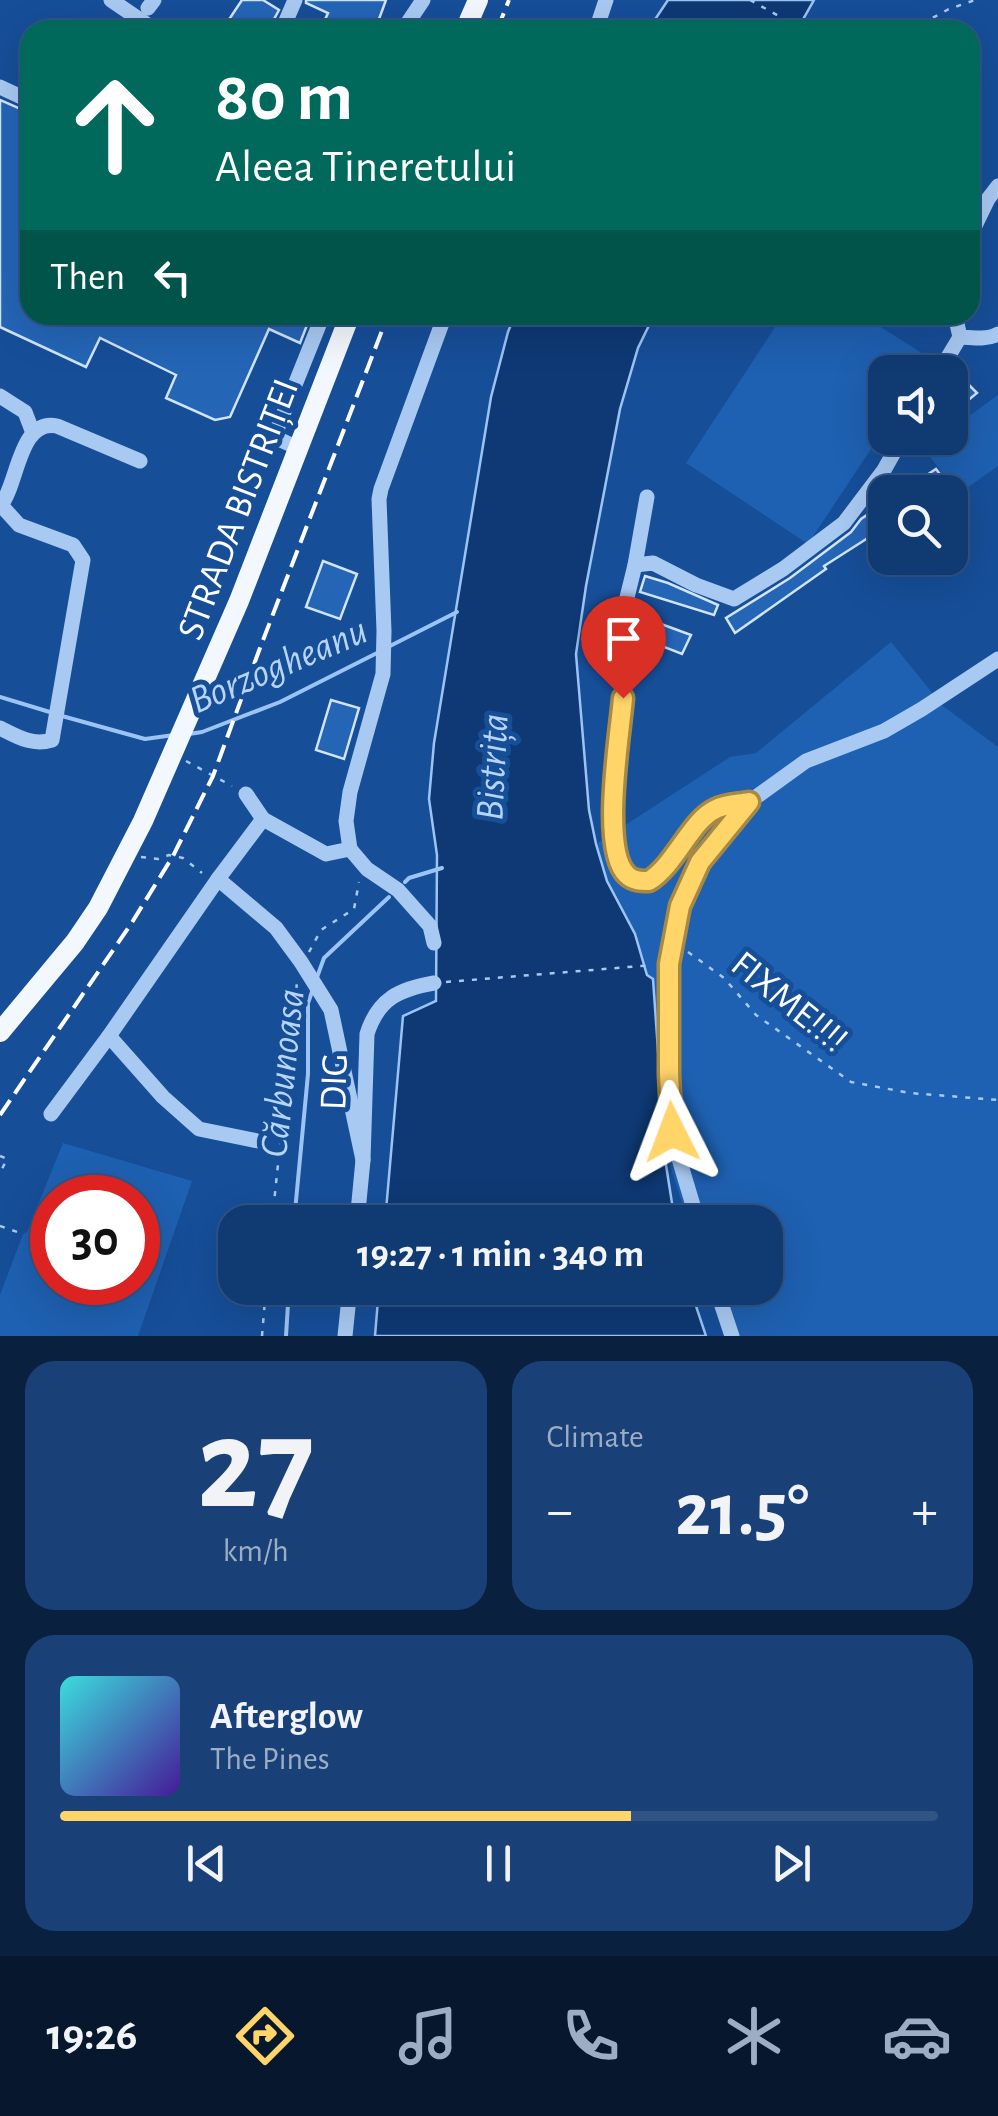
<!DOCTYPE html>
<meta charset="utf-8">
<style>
:root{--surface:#103a72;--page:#194177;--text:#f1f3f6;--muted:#9cadc4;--line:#305484;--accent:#ffd469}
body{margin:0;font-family:"Alegreya Sans",sans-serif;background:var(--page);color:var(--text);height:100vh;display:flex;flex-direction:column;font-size:38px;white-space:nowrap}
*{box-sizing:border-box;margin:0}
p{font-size:32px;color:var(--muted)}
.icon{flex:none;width:55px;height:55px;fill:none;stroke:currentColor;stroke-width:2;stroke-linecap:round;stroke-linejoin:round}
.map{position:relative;height:1336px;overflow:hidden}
.panel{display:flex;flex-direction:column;gap:25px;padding:25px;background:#09203f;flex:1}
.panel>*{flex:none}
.hud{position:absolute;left:20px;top:20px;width:960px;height:305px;border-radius:30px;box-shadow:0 10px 40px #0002,0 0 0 2px var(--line);background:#00695c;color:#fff;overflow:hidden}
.tools{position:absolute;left:868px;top:355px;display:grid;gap:20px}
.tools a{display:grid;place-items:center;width:100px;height:100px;border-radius:20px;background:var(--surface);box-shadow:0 10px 40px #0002,0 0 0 2px var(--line);font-size:50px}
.speed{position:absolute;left:30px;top:1175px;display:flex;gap:20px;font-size:50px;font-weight:700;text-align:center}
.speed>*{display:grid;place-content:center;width:130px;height:130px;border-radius:50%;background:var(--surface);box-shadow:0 10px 40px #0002,0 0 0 2px var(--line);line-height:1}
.speed .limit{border:15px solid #d22;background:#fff;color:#111}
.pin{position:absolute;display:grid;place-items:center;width:85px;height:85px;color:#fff;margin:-102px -42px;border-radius:50% 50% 50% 0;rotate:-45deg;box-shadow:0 0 10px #0007}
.pin .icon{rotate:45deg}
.me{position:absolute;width:110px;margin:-55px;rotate:357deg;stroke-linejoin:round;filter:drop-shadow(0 0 8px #0008)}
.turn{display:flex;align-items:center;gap:35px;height:210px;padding:0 30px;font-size:45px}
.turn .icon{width:130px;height:130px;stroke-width:2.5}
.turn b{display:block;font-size:70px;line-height:85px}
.then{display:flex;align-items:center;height:95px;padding:0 30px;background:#0003;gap:20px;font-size:38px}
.big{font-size:75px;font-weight:700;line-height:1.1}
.panel .card{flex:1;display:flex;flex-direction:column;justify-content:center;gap:15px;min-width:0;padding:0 35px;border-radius:30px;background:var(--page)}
.panel .dial{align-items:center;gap:0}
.dial b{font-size:130px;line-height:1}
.song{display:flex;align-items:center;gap:30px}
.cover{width:120px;height:120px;border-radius:15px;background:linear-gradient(135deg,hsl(180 70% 55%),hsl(260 70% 35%))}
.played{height:10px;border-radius:5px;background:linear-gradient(90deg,var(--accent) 65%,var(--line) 65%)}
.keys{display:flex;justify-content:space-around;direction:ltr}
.heat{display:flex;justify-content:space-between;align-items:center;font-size:55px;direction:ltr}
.panel .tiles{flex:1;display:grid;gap:25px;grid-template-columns:1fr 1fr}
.card:last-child{grid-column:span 2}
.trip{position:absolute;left:218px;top:1205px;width:565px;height:100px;border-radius:30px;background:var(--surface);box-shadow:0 10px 40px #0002,0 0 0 2px var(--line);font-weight:700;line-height:100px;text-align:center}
.tab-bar{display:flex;height:160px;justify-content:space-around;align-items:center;background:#06172e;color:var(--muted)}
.tab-bar .icon{width:70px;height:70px}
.tab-bar .current{color:var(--accent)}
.tab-bar b{font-size:45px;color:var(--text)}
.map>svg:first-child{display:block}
.green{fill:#1e60b1;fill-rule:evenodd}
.water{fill:#0e3974;stroke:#9bc4f4;stroke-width:2.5}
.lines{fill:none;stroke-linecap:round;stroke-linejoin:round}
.stream{stroke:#9bc4f4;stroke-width:4}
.building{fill:#2465b6;stroke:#d0e4fc;stroke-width:2.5}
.path{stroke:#a8c9f2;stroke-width:2.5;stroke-dasharray:5 8;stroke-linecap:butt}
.minor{stroke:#a8c9f2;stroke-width:15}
.major{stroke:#f3f8ff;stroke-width:20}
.rail{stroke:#fff;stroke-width:4;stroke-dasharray:18 8;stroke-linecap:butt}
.route-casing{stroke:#a68a44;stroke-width:25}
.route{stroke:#ffd469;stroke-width:18}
.labels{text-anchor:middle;stroke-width:10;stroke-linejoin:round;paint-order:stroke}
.street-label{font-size:38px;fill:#fff;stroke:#164e98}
.water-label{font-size:40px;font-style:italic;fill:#b5d4f8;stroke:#164e98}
</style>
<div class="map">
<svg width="998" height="1336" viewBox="0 0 998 1336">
<rect width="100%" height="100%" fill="#164e98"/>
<g class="green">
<polygon points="783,315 862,315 931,359 922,372 885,372 885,428 808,544 686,463"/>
<polygon points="998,395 998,466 957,495 925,449 940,438 950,438 950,430"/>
<polygon points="891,642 943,706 998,747 998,1336 724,1336 709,1288 765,1288 765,1222 688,1222 661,1137 635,934 607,881 596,844 730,757 756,753"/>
<path d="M63 1143 192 1181 138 1336H0V1295L23 1234 27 1232ZM52 1198H138V1282H52Z"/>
</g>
<g class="water">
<polygon points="668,0 814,0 797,30 648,30"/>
<polygon points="515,315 654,315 638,348 620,409 586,586 576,654 589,810 596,844 607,881 635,934 647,975 653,979 666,1165 675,1222 385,1222 403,1016 436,1001 437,855 429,799 434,743 491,397 508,332"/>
<polygon points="379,1288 690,1288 706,1336 375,1336"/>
</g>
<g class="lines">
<g class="stream">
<polyline points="390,646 457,612"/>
<polyline points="0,697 53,713"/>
<polyline points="62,716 145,739 174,735"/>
<polyline points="189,734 202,732 280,702 377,653"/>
<polyline points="405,882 409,878 442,868"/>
<polyline points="316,980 324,958 389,897"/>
<polyline points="294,1222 308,1074 308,1003 313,989"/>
<polyline points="286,1336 289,1288"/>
</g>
</g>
<g class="building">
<polygon points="242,0 263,0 279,10 272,23 271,30 222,30"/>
<polygon points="306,0 386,0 375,30 335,30 323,24 328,13 306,3"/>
<polygon points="0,100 30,113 30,315 311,315 300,343 269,329 230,417 215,420 166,398 176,375 100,338 86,367 0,327"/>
<polygon points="958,374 977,393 950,415 950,381"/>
<polygon points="936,469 948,485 937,492 901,492"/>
<polygon points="885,503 885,527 824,566 826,569 735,633 726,618 790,578 851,532 861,519"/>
<polygon points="323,561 357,574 340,619 306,607"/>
<polygon points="645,576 668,583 718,605 714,615 640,592"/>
<polygon points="634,614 691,635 682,654 631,634"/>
<polygon points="331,700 359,708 344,759 316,750"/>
</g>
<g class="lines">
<g class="path">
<polyline points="750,0 804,30"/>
<polyline points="910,30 949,9 975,0"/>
<polyline points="186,761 232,786"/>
<polyline points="141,857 158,859 169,855 183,858 202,873"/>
<polyline points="309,952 321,930 354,909 359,882"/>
<polyline points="688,952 724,978 756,1015 851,1082 910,1093 998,1100"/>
<polyline points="446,982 653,965"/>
<polyline points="0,1156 7,1159 0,1173"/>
<polyline points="272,1222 297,982"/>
<polyline points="0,1226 23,1234"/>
<polyline points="262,1336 266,1288"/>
</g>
<g class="minor">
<polyline points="111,0 155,30"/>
<polyline points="148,8 154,0"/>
<polyline points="282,30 295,0"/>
<polyline points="403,30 423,0"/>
<polyline points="596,30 606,0"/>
<polyline points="0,87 30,101"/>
<polyline points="970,236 988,199 998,186"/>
<path d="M955 315 960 337C973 338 987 340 998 334"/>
<polyline points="939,372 960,337"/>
<polyline points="0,396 25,412 33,433"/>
<polyline points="298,448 274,437 323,315"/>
<path d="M647 497 635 565 619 630 623 668V698L612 809 619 858 624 872 630 879 649 881C676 864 691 820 716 809 725 804 739 804 749 802"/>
<path d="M0 504 19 525 73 545 83 560 52 740C32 746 18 737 0 728"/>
<path d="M1 505C18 484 19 418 57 426L140 461"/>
<polyline points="635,565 653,563 696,585 734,599 783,569 844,523 884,470 902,438"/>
<polyline points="246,794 263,819 326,854 350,849 367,869 398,890 430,926 434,943"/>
<polyline points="263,819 218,879 276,928 301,962 331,1010 363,1160"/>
<polyline points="350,849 346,821 350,792 383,674 384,631 379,499 381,489 445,315"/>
<polyline points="109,1036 163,1097 199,1129 258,1141"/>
<polyline points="51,1114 109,1036 218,879"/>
<path d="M357 1222 363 1160 367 1034C378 999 399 989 434 983"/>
<polyline points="698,1222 671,1132 669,1074 669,964 679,906 699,862 749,802 806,761 884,731 922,709 998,659"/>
<polyline points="716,1288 732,1336"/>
<polyline points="345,1336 350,1288"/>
</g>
<g class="major">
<polyline points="465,30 478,0"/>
<polyline points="0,1032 75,942 98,908 143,821 239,601 350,315"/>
</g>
<g class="rail">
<polyline points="497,30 509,0"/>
<polyline points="0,1115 131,924 173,856 213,776 260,648 388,315"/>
</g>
</g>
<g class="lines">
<g class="route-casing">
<path id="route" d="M623 698C620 734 600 850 627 875 633 881 641 881 649 881 676 864 691 820 716 809 725 804 739 804 749 802L700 862 680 906 669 964V1074L672 1132"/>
</g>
<use href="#route" class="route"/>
</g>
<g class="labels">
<g class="street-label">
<text transform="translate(237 509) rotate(-69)" y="13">STRADA BISTRIȚEI</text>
<text transform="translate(790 1001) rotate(39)" y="13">FIXME!!!!</text>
<text transform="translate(333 1082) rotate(-88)" y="13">DIG</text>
</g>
<g class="water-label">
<text transform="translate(278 664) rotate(-23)" y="14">Borzogheanu</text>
<text transform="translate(491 767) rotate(-87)" y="14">Bistrița</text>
<text transform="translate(281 1073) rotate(-84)" y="14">Cărbunoasa</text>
</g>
</g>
</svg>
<div class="tools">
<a><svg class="icon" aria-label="sound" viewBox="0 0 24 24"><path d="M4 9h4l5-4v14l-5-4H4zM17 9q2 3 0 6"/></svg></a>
<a><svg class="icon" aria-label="search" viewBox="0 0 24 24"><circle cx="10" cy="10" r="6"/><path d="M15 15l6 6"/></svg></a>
</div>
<div class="speed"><div class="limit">30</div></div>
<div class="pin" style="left:623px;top:698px;background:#d93025"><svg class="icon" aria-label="arrive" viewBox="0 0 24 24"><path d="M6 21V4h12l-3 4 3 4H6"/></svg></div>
<svg class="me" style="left:672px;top:1132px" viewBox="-20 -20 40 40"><path d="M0-17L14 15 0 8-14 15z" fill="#ffd469" stroke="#fff" stroke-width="4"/></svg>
<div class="trip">19:27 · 1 min · 340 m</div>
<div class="hud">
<div class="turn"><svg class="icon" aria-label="ahead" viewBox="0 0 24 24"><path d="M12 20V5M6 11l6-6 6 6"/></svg><div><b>80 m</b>Aleea Tineretului</div></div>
<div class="then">Then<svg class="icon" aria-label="left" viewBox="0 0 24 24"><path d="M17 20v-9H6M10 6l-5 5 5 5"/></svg></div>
</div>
</div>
<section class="panel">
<div class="tiles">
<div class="card dial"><b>27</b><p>km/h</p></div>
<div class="card"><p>Climate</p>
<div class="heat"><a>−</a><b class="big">21.5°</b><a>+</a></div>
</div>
<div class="card">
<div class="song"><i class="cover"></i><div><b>Afterglow</b><p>The Pines</p></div></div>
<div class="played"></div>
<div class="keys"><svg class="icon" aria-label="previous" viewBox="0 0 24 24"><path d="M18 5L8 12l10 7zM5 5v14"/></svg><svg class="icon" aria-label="pause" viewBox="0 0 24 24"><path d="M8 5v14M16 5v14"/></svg><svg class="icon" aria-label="next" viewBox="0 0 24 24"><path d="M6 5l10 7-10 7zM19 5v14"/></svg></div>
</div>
</div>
</section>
<nav class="tab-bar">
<b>19:26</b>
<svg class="icon current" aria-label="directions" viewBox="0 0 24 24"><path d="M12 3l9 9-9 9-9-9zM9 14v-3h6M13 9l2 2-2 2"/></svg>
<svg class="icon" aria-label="music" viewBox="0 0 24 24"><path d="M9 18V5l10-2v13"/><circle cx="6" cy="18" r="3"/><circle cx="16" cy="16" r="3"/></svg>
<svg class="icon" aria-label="phone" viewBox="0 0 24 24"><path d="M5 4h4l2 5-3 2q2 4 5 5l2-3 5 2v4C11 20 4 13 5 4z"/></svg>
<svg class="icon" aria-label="climate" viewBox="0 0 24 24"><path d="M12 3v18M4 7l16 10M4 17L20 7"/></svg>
<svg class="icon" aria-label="car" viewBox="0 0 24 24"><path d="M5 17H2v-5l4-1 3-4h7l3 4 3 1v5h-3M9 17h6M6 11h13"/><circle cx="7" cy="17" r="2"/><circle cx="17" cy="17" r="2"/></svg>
</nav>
